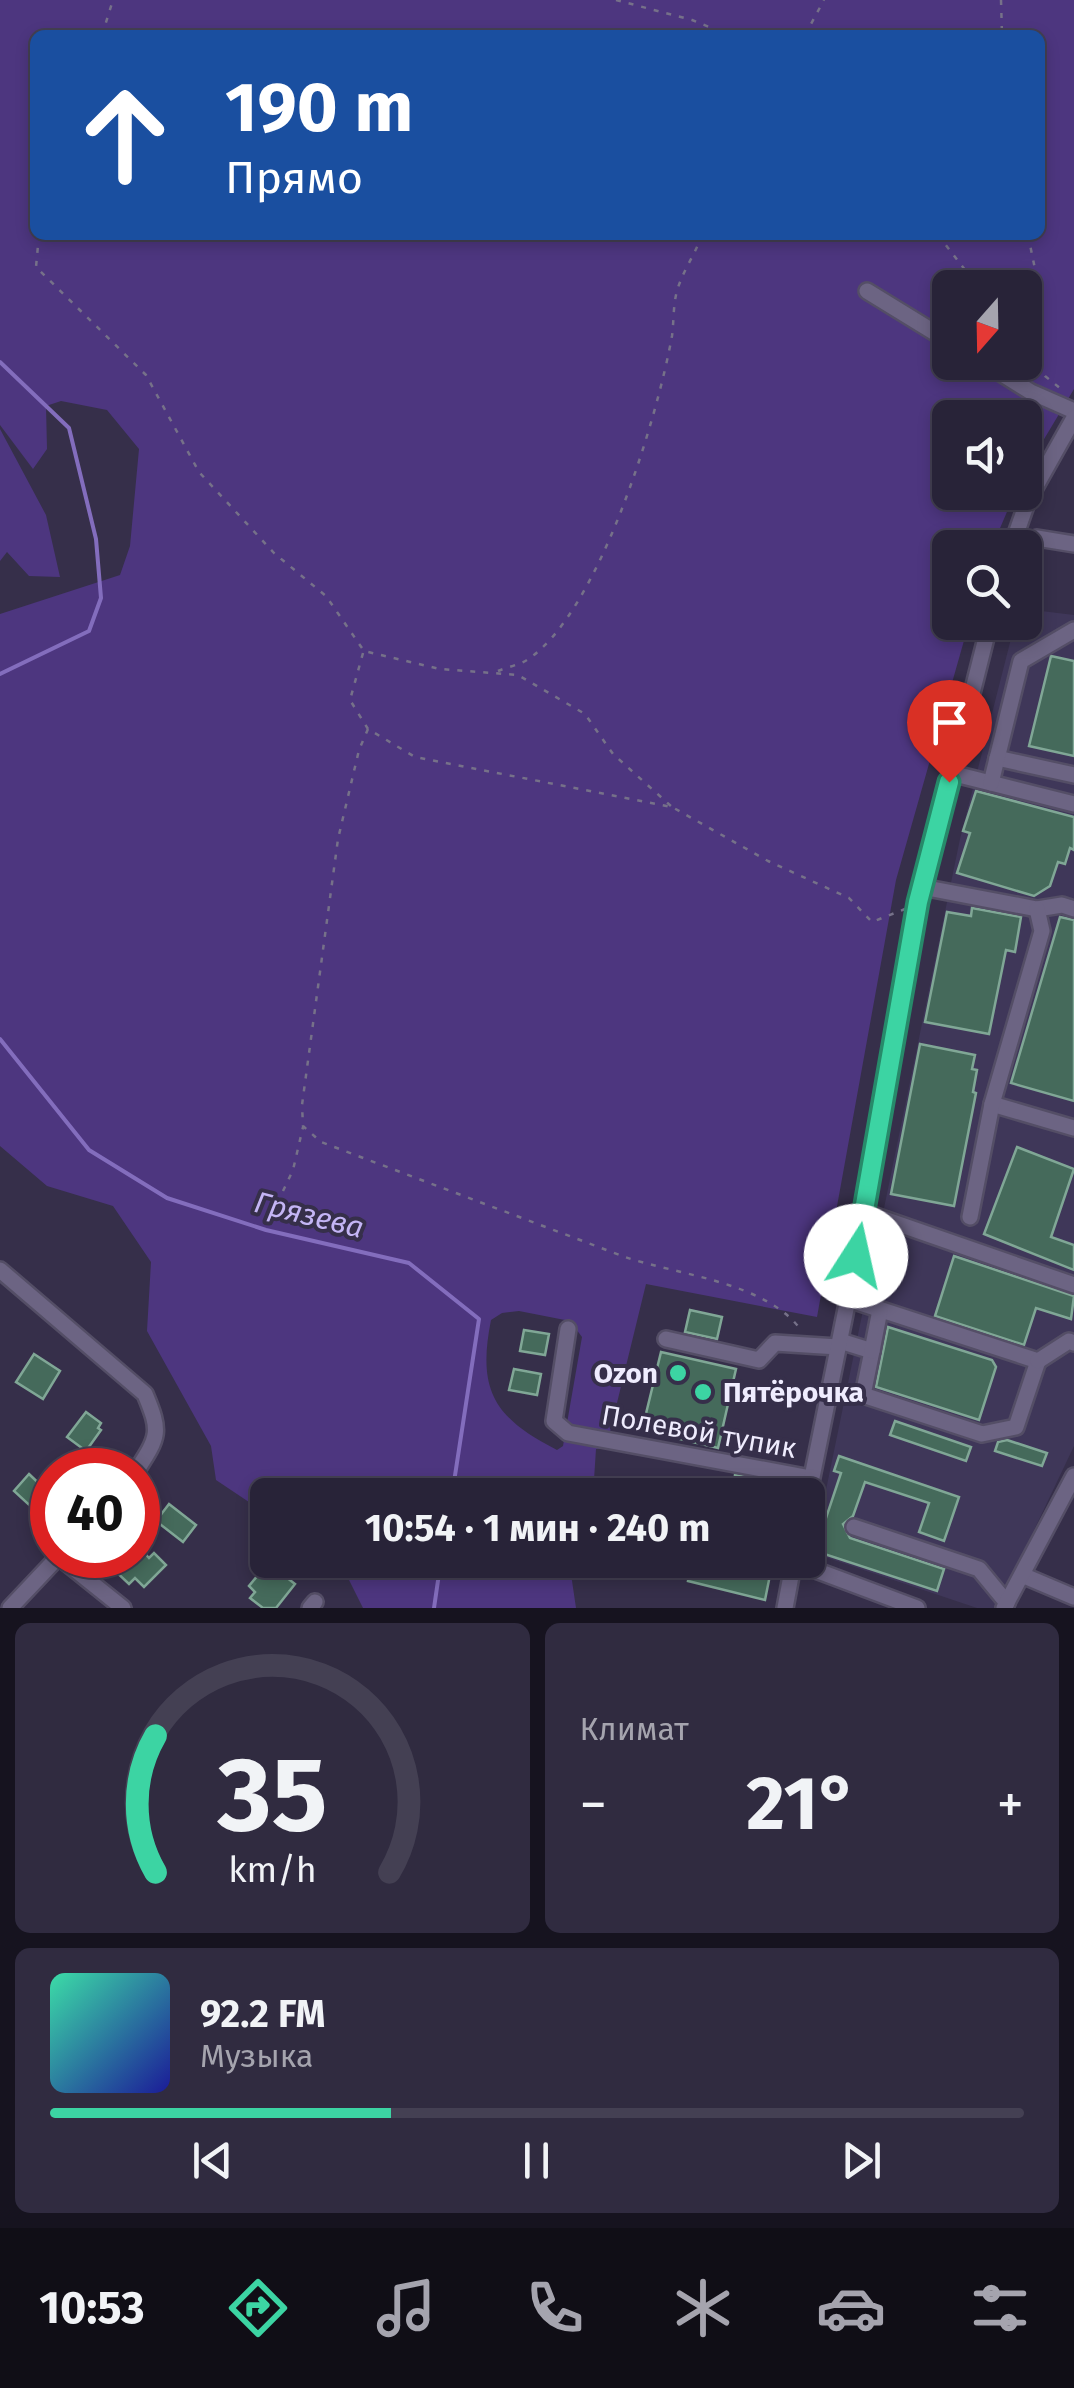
<!DOCTYPE html>
<html lang="ru">
<meta charset="utf-8">
<style>
:root{--surface:#282338;--page:#302b40;--text:#f1f3f6;--muted:#a5a4ae;--line:#444053;--accent:#3cd4a3}
body{margin:0;font-family:"Fira Sans",sans-serif;background:var(--page);color:var(--text);height:100vh;display:flex;flex-direction:column;font-size:38px;white-space:nowrap}
*{box-sizing:border-box;margin:0}
p{font-size:32px;color:var(--muted)}
.icon{flex:none;width:55px;height:55px;fill:none;stroke:currentColor;stroke-width:2;stroke-linecap:round;stroke-linejoin:round}
.map{position:relative;height:1608px;overflow:hidden}
.details{display:flex;flex-direction:column;gap:15px;padding:15px;background:#16131f;flex:1}
.details>*{flex:none}
.guide{position:absolute;left:30px;top:30px;width:1015px;height:210px;border-radius:15px;box-shadow:0 5px 15px #0003,0 0 0 2px var(--line);background:#1a4fa0;color:#fff;overflow:hidden}
.needle{width:65px;rotate:200deg}
.buttons{position:absolute;left:932px;top:270px;display:grid;gap:20px}
.buttons a{display:grid;place-items:center;width:110px;height:110px;border-radius:15px;background:var(--surface);box-shadow:0 5px 15px #0003,0 0 0 2px var(--line);font-size:50px}
.speed{position:absolute;left:30px;top:1448px;display:flex;gap:20px;font-size:50px;font-weight:700;text-align:center}
.speed>*{display:grid;place-content:center;width:130px;height:130px;border-radius:50%;background:var(--surface);box-shadow:0 5px 15px #0003,0 0 0 2px var(--line);line-height:1}
.speed .limit{border:15px solid #d22;background:#fff;color:#111}
.pin{position:absolute;display:grid;place-items:center;width:85px;height:85px;color:#fff;margin:-102px -42px;border-radius:50% 50% 50% 0;rotate:-45deg;box-shadow:0 0 10px #0007}
.pin .icon{rotate:45deg}
.me{position:absolute;width:110px;margin:-55px;rotate:10deg;stroke-linejoin:round;filter:drop-shadow(0 0 8px #0008)}
.turn{display:flex;align-items:center;gap:35px;height:210px;padding:0 30px;font-size:45px}
.turn .icon{width:130px;height:130px;stroke-width:2.5}
.turn b{display:block;font-size:70px;line-height:85px}
.big{font-size:75px;font-weight:700;line-height:1.1}
.details .tile{flex:1;display:flex;flex-direction:column;justify-content:center;gap:15px;min-width:0;padding:0 35px;border-radius:15px;background:var(--page)}
.details .dial{align-items:center;gap:0}
.dial svg{height:260px;overflow:visible;fill:none;stroke:var(--line);stroke-width:7;stroke-linecap:round;text-anchor:middle}
.dial text{fill:var(--text);stroke:none}
.song{display:flex;align-items:center;gap:30px}
.cover{width:120px;height:120px;border-radius:15px;background:linear-gradient(135deg,hsl(160 70% 55%),hsl(240 70% 35%))}
.played{height:10px;border-radius:5px;background:linear-gradient(90deg,var(--accent) 35%,var(--line) 35%)}
.keys{display:flex;justify-content:space-around;direction:ltr}
.heat{display:flex;justify-content:space-between;align-items:center;font-size:55px;direction:ltr}
.details .tiles{flex:1;display:grid;gap:15px;grid-template-columns:1fr 1fr}
.tile:last-child{grid-column:span 2}
.trip{position:absolute;left:250px;top:1478px;width:575px;height:100px;border-radius:15px;background:var(--surface);box-shadow:0 5px 15px #0003,0 0 0 2px var(--line);font-weight:700;line-height:100px;text-align:center}
.dock{display:flex;height:160px;justify-content:space-around;align-items:center;background:#100e16;color:var(--muted)}
.dock .icon{width:70px;height:70px}
.dock .current{color:var(--accent)}
.dock b{font-size:45px;color:var(--text)}
.map>svg:first-child{display:block}
.built{fill:#3f3759}
.green{fill:#4d367f;fill-rule:evenodd}
.lines{fill:none;stroke-linecap:round;stroke-linejoin:round}
.stream{stroke:#836dbd;stroke-width:4}
.building{fill:#456a5b;stroke:#80a796;stroke-width:2.5}
.minor-casing{stroke:#544e66;stroke-width:20}
.path{stroke:#767189;stroke-width:2.5;stroke-dasharray:5 8;stroke-linecap:butt}
.minor{stroke:#6c6483;stroke-width:15}
.route-casing{stroke:#278a6a;stroke-width:25}
.route{stroke:#3cd4a3;stroke-width:18}
.poi-dot{fill:#3cd4a3;stroke:#362f4a;stroke-width:4}
.labels{text-anchor:middle;stroke-width:8;stroke-linejoin:round;paint-order:stroke}
.poi-label{font-size:28px;font-weight:bold;fill:#efecfe;stroke:#362f4a;text-anchor:end}
.street-label{font-size:28px;fill:#efecfe;stroke:#362f4a}
.water-label{font-size:30px;font-style:italic;fill:#c4b5f5;stroke:#362f4a}
</style>
<div class="map">
<svg width="1074" height="1608" viewBox="0 0 1074 1608">
<rect width="100%" height="100%" fill="#362f4a"/>
<polygon class="built" points="1025,609 1074,615 1074,1446 997,1608 977,1608 813,1553 960,839 1015,623 1025,622"/>
<g class="green">
<path d="M0 0H1074V389L1025 471V418H950V492L1015 493 992 547 950 548V622L969 623 896 880 817 1317 646 1284 606 1448 596 1449 593 1495H268L267 1514 216 1480 211 1446 147 1331 151 1262 113 1206 47 1186 0 1146V614L120 575 130 546 139 449 107 410 61 401 46 406 47 449 33 469 0 425ZM35 35H1040V235H35ZM950 288H1025V362H950ZM519 1311 570 1321 582 1337 563 1446 557 1450C494 1418 477 1390 491 1320L502 1313Z"/>
<polygon points="0,429 46,515 60,577 29,576 7,552 0,561"/>
<polygon points="339,1560 582,1560 571,1574 576,1608 363,1608"/>
</g>
<g class="lines">
<g class="stream">
<polyline points="0,362 69,428 96,539 101,598 89,631 0,674"/>
<polyline points="0,1039 89,1150 167,1198 266,1230 409,1263 479,1319 452,1495"/>
<polyline points="434,1608 441,1560"/>
</g>
</g>
<g class="building">
<polygon points="1051,656 1074,661 1074,756 1029,746"/>
<polygon points="976,791 1074,817 1074,850 1070,848 1065,864 1058,862 1050,886 1034,896 957,873 970,833 963,831"/>
<polygon points="972,908 1021,917 1015,952 1006,950 989,1034 925,1022 947,912 971,916"/>
<polygon points="1060,917 1074,920 1074,1101 1011,1083"/>
<polygon points="920,1044 975,1055 972,1069 977,1070 973,1092 976,1093 954,1206 891,1194"/>
<polygon points="1017,1147 1074,1169 1051,1237 1074,1245 1074,1270 984,1234"/>
<polygon points="954,1256 1074,1296 1071,1319 1036,1308 1024,1345 935,1316"/>
<polygon points="690,1310 722,1317 717,1339 685,1332"/>
<polygon points="888,1327 992,1360 996,1367 979,1420 876,1387"/>
<polygon points="524,1330 549,1334 545,1355 520,1351"/>
<polygon points="661,1352 736,1369 718,1448 642,1430"/>
<polygon points="34,1354 60,1371 43,1399 16,1382"/>
<polygon points="514,1369 541,1374 537,1395 509,1390"/>
<polygon points="86,1412 101,1423 98,1428 101,1430 86,1451 67,1437"/>
<polygon points="895,1421 971,1447 966,1461 890,1435"/>
<polygon points="1007,1440 1047,1453 1042,1466 995,1451 998,1442"/>
<polygon points="839,1456 959,1497 944,1541 919,1532 929,1503 865,1482 853,1516 843,1524 850,1538 944,1569 937,1591 815,1551 841,1473 834,1471"/>
<polygon points="29,1474 52,1496 39,1514 14,1491"/>
<polygon points="735,1475 761,1480 760,1495 715,1495 718,1481 734,1484"/>
<polygon points="169,1504 196,1525 183,1542 156,1521"/>
<polygon points="138,1546 149,1558 154,1553 166,1565 144,1587 135,1578 129,1584 111,1567 123,1555 138,1555"/>
<polygon points="692,1560 773,1560 765,1600 688,1581"/>
<polygon points="268,1563 295,1584 276,1608 263,1608 250,1598 255,1592 249,1586"/>
</g>
<g class="lines">
<g class="minor-casing">
<g id="minor">
<polyline points="867,291 950,342"/>
<polyline points="983,362 1031,392 1074,411"/>
<polyline points="1037,538 1074,544"/>
<polyline points="1011,548 1028,500 1074,418"/>
<polyline points="997,758 1074,775"/>
<polyline points="951,773 1074,804"/>
<polyline points="991,783 1021,661 1074,630"/>
<polyline points="922,887 1037,909 1062,905 1074,909"/>
<polyline points="992,1104 1074,1128"/>
<polyline points="864,1212 1074,1285"/>
<polyline points="970,1217 992,1104 1042,931 1037,909"/>
<path d="M0 1270 145 1394C161 1432 159 1436 137 1470"/>
<polyline points="568,1329 554,1421 568,1433 811,1478"/>
<polyline points="666,1339 759,1360 775,1343 838,1347"/>
<polyline points="840,1341 872,1351 863,1395 982,1434 1016,1427 1038,1361 848,1299"/>
<polyline points="872,1351 880,1310"/>
<polyline points="1038,1361 1069,1341 1074,1343"/>
<polyline points="808,1497 848,1299 919,903 990,622"/>
<polyline points="854,1527 979,1569 1007,1603"/>
<polyline points="58,1556 123,1608"/>
<polyline points="794,1562 917,1608"/>
<polyline points="1022,1575 1074,1597"/>
<polyline points="10,1608 60,1555"/>
<polyline points="310,1608 315,1602"/>
<polyline points="785,1608 794,1560"/>
<polyline points="1004,1608 1074,1476"/>
</g>
</g>
<g class="path">
<polyline points="616,0 692,20 729,35"/>
<polyline points="1001,0 1002,35"/>
<polyline points="102,35 113,0"/>
<polyline points="805,35 824,0"/>
<polyline points="39,235 36,267 146,375 199,472 274,553 326,596 364,651 440,669 518,675 585,714 613,754 672,807"/>
<polyline points="938,235 979,288"/>
<polyline points="1028,235 1035,269 1038,358 1045,376 1061,389"/>
<polyline points="1025,318 1039,332"/>
<polyline points="363,653 350,700 368,729 415,757 672,807 768,861 849,898 872,922 905,909"/>
<path d="M498 671C507 667 519 665 527 660 599 613 657 419 672 336 674 321 673 305 677 291 683 270 695 255 702 235"/>
<path d="M368 729 359 750 338 839 302 1105 303 1126 321 1142 625 1257C678 1275 766 1282 801 1330"/>
<polyline points="283,1191 293,1170 303,1127"/>
</g>
<use href="#minor" class="minor"/>
</g>
<g class="lines">
<g class="route-casing">
<polyline id="route" points="856,1256 918,902 949,782"/>
</g>
<use href="#route" class="route"/>
</g>
<g class="poi-dot">
<circle cx="678" cy="1373" r="10"/>
<circle cx="703" cy="1392" r="10"/>
</g>
<g class="labels">
<g class="poi-label">
<text x="658" y="1383">Ozon</text>
<text x="723" y="1402" text-anchor="start">Пятёрочка</text>
</g>
<g class="street-label">
<text transform="translate(699 1431) rotate(10)" y="10">Полевой тупик</text>
</g>
<g class="water-label">
<text transform="translate(309 1215) rotate(14)" y="10">Грязева</text>
</g>
</g>
</svg>
<div class="buttons">
<a><svg class="needle" viewBox="-14 -14 28 28"><path d="M0-13l5 13h-10z" fill="#e53935"/><path d="M0 13l5-13h-10z" fill="#a5a4ae"/></svg></a>
<a><svg class="icon" aria-label="sound" viewBox="0 0 24 24"><path d="M4 9h4l5-4v14l-5-4H4zM17 9q2 3 0 6"/></svg></a>
<a><svg class="icon" aria-label="search" viewBox="0 0 24 24"><circle cx="10" cy="10" r="6"/><path d="M15 15l6 6"/></svg></a>
</div>
<div class="speed"><div class="limit">40</div></div>
<div class="pin" style="left:949px;top:782px;background:#d93025"><svg class="icon" aria-label="arrive" viewBox="0 0 24 24"><path d="M6 21V4h12l-3 4 3 4H6"/></svg></div>
<svg class="me" style="left:856px;top:1256px" viewBox="-20 -20 40 40"><circle r="19" fill="#fff"/><path d="M0-13L10 11 0 6-10 11z" fill="#3cd4a3"/></svg>
<div class="trip">10:54 · 1 мин · 240 m</div>
<div class="guide">
<div class="turn"><svg class="icon" aria-label="ahead" viewBox="0 0 24 24"><path d="M12 20V5M6 11l6-6 6 6"/></svg><div><b>190 m</b>Прямо</div></div>
</div>
</div>
<section class="details">
<div class="tiles">
<div class="tile dial"><svg viewBox="0 0 100 80">
<path d="M14 69A42 42 0 1 1 86 69"/>
<path d="M14 69A42 42 0 0 1 14 27" stroke="#3cd4a3"/>
<text x="50" y="56" font-size="32" font-weight="700">35</text>
<text x="50" y="72" font-size="11">km/h</text>
</svg></div>
<div class="tile"><p>Климат</p>
<div class="heat"><a>−</a><b class="big">21°</b><a>+</a></div>
</div>
<div class="tile">
<div class="song"><i class="cover"></i><div><b>92.2 FM</b><p>Музыка</p></div></div>
<div class="played"></div>
<div class="keys"><svg class="icon" aria-label="previous" viewBox="0 0 24 24"><path d="M18 5L8 12l10 7zM5 5v14"/></svg><svg class="icon" aria-label="pause" viewBox="0 0 24 24"><path d="M8 5v14M16 5v14"/></svg><svg class="icon" aria-label="next" viewBox="0 0 24 24"><path d="M6 5l10 7-10 7zM19 5v14"/></svg></div>
</div>
</div>
</section>
<nav class="dock">
<b>10:53</b>
<svg class="icon current" aria-label="directions" viewBox="0 0 24 24"><path d="M12 3l9 9-9 9-9-9zM9 14v-3h6M13 9l2 2-2 2"/></svg>
<svg class="icon" aria-label="music" viewBox="0 0 24 24"><path d="M9 18V5l10-2v13"/><circle cx="6" cy="18" r="3"/><circle cx="16" cy="16" r="3"/></svg>
<svg class="icon" aria-label="phone" viewBox="0 0 24 24"><path d="M5 4h4l2 5-3 2q2 4 5 5l2-3 5 2v4C11 20 4 13 5 4z"/></svg>
<svg class="icon" aria-label="climate" viewBox="0 0 24 24"><path d="M12 3v18M4 7l16 10M4 17L20 7"/></svg>
<svg class="icon" aria-label="car" viewBox="0 0 24 24"><path d="M5 17H2v-5l4-1 3-4h7l3 4 3 1v5h-3M9 17h6M6 11h13"/><circle cx="7" cy="17" r="2"/><circle cx="17" cy="17" r="2"/></svg>
<svg class="icon" aria-label="filters" viewBox="0 0 24 24"><path d="M4 7h16M4 17h16"/><circle cx="9" cy="7" r="2"/><circle cx="15" cy="17" r="2"/></svg>
</nav>
